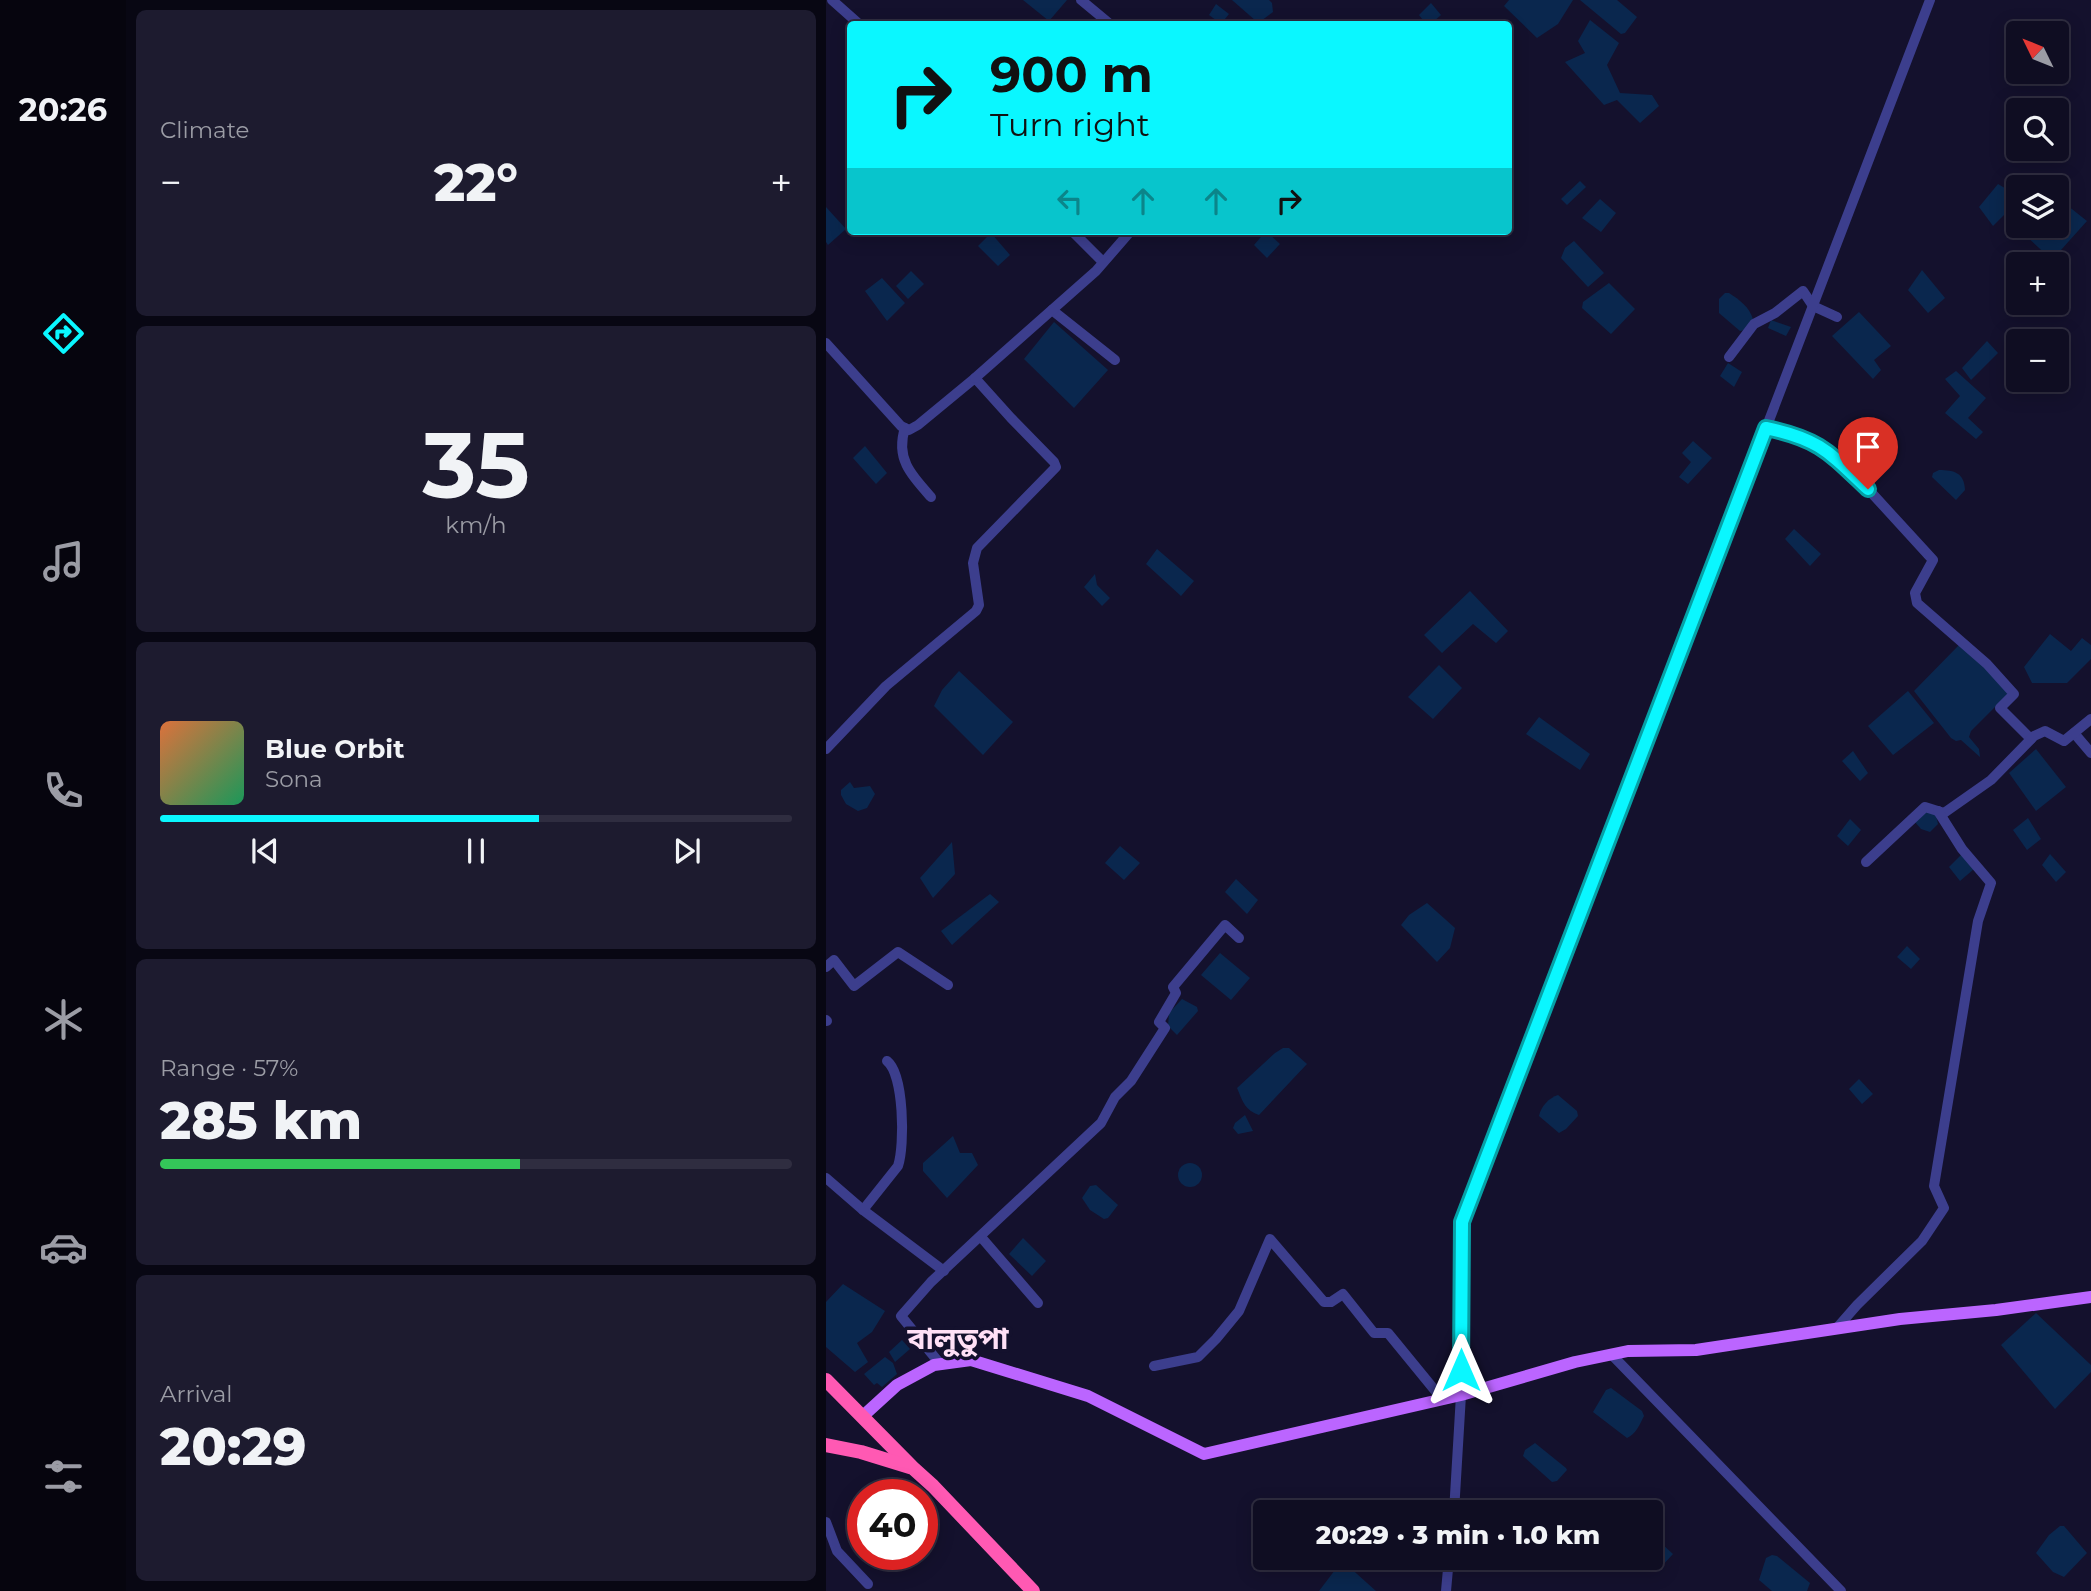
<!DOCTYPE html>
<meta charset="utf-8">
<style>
:root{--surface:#0f0d22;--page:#1d1b2f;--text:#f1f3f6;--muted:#9b9ca5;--line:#2f2d40;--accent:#0af7ff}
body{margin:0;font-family:Montserrat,"Noto Sans Bengali",sans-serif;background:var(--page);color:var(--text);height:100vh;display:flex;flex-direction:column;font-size:26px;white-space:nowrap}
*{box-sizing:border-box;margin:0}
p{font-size:23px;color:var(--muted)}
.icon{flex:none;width:38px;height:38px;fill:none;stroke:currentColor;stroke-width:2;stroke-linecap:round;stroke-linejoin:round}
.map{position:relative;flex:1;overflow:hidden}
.drawer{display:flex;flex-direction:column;gap:10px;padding:10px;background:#080713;width:700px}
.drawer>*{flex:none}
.top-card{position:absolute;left:21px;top:21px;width:665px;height:214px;border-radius:7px;box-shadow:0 4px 18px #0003,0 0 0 2px var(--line);background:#0af7ff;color:#111;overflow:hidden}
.needle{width:46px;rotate:313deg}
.buttons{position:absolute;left:1180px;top:21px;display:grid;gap:14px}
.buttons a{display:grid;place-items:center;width:63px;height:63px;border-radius:7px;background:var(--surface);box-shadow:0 4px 18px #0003,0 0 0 2px var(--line);font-size:35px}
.speed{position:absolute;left:21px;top:1479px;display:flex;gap:14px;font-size:35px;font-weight:700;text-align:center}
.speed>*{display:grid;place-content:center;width:91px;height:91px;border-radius:50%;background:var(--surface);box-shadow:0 4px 18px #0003,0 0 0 2px var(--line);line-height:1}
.speed .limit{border:10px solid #d22;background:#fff;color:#111}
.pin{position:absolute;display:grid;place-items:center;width:60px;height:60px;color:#fff;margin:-72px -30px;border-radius:50% 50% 50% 0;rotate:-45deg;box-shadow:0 0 7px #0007}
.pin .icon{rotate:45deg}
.me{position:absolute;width:77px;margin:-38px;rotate:0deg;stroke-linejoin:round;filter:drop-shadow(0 0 5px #0008)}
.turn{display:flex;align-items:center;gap:24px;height:147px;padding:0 28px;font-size:32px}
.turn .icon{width:91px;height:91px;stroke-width:2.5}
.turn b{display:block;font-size:49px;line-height:60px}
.lanes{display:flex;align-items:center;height:66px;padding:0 28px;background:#0003;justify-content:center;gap:35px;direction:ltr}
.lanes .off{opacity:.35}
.big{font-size:52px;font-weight:800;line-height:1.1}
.drawer .card{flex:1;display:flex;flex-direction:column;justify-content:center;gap:10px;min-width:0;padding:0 24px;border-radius:10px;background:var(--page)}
.drawer .dial{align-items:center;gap:0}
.dial b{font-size:91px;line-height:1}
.song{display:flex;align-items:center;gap:21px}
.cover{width:84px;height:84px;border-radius:10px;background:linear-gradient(135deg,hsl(20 70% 55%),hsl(150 70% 35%))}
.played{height:7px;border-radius:4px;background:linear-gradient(90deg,var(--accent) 60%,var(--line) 60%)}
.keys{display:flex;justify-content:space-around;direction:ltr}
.heat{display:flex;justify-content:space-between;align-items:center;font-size:38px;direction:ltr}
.charge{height:10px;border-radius:5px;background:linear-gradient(90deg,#34c759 57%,var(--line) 0)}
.trip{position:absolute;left:427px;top:1500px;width:410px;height:70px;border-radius:7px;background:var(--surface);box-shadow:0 4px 18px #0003,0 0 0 2px var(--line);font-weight:800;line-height:70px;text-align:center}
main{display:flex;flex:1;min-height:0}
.menu{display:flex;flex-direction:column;width:126px;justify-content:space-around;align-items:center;background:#06050e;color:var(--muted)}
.menu .icon{width:49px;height:49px}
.menu .selected{color:var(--accent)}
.menu b{font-size:32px;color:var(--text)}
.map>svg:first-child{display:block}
.water{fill:#0a274e}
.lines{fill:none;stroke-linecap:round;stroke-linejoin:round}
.minor{stroke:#3c3e8d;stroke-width:10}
.major{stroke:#bb65ff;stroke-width:12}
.highway{stroke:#ff59b3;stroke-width:14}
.route-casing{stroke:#06a1a6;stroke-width:18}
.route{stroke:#0af7ff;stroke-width:12}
.labels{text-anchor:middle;stroke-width:7;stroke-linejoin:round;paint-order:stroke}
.district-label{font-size:30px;font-weight:bold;fill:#ffe0f6;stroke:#14112d}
</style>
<main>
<nav class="menu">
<b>20:26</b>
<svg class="icon selected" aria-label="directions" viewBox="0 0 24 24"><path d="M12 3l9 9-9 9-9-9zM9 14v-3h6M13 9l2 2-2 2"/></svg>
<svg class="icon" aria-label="music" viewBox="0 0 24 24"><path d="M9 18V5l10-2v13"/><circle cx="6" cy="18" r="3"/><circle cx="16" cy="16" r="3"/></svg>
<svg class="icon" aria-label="phone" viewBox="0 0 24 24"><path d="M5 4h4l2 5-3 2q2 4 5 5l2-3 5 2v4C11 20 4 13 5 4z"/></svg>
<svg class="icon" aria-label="climate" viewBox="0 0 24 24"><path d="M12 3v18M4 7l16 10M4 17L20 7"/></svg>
<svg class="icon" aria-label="car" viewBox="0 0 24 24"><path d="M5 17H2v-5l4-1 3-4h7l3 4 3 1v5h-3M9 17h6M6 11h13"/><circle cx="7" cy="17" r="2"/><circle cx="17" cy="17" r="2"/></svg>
<svg class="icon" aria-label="filters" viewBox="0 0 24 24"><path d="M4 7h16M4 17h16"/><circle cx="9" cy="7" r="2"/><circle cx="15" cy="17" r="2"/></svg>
</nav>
<section class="drawer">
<div class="card"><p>Climate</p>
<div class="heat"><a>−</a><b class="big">22°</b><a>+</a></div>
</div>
<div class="card dial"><b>35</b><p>km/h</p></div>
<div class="card">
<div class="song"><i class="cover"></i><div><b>Blue Orbit</b><p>Sona</p></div></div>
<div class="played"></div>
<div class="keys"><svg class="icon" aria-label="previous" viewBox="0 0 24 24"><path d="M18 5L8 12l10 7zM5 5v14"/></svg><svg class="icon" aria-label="pause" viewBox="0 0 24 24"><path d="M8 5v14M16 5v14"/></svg><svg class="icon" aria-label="next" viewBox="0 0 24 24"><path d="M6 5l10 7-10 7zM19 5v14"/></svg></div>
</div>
<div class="card"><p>Range · 57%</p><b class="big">285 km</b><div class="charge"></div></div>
<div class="card"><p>Arrival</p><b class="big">20:29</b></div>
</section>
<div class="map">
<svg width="1265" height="1591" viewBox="0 0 1265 1591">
<rect width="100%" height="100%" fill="#14112d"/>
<g class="water">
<polygon points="197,0 241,0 223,21"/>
<polygon points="406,0 443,0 446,3 447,12 435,21 430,21"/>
<polygon points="683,0 747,0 732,24 711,38 678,6"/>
<polygon points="754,0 791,0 811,17 799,33 795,34"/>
<polygon points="605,3 615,15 605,24 600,24 593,15"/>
<polygon points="390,4 403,14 395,24 383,15"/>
<polygon points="764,20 793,43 781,65 794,93 826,95 833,106 814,123 791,100 778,105 739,62 759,53 752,41"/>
<polygon points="754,181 760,187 741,205 735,199"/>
<polygon points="1172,184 1192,196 1192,201 1167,226 1153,207"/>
<polygon points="1232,198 1261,221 1226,260 1199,235 1207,226 1230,226"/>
<polygon points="774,199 790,213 775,232 756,218"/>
<polygon points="0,207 20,229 2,245 0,242"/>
<polygon points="440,231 454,244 441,258 428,245"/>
<polygon points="165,233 184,255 172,266 152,246"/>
<polygon points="748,241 778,273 762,287 735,258 739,248"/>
<polygon points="1096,270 1119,298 1102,313 1082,290"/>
<polygon points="85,271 98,284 82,299 70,286"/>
<polygon points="56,278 79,303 61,321 39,291"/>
<polygon points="783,283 809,309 785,334 756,308 757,302"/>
<path d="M899 293H903C914 300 923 307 927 319L919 330 914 331 893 313V299Z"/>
<polygon points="1033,312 1065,346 1048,360 1055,370 1047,379 1006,336"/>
<polygon points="945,320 965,327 960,336 942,328"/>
<polygon points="228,322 282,370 248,408 198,359"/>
<polygon points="1161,341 1172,353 1145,380 1136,368"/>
<polygon points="902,363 916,372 908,387 894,376"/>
<polygon points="1130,371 1160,398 1142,418 1157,432 1150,439 1119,413 1134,396 1119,379"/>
<polygon points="867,441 886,458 862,484 853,477 865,462 856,453"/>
<polygon points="39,446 61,473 50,484 27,458"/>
<path d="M1113 470C1129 470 1138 473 1139 490L1130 500 1106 477 1107 473Z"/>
<polygon points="968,529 995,554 984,566 959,539"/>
<polygon points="331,549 368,581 355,596 320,564"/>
<polygon points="269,574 271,585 284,598 276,606 258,587"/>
<polygon points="644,591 682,631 670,643 647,624 616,653 598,635"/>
<polygon points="1224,634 1245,651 1256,638 1265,645 1265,659 1241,683 1206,683 1198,667"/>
<polygon points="1133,645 1152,660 1182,694 1145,731 1143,737 1153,749 1154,757 1135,740 1130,741 1125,738 1088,691"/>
<polygon points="613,665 636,688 607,719 582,697"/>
<polygon points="133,671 187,722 157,755 108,706 116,690"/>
<polygon points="1082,691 1108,723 1067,755 1042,726"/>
<polygon points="713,717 764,754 754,770 700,734"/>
<polygon points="1210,749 1240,787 1210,811 1183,773"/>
<polygon points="1027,751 1042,773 1034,781 1016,761"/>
<polygon points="24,782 28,788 44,786 49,794 41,808 32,811 20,804 15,795 15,790"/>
<polygon points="1100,811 1110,815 1112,824 1104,832 1095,829 1089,822"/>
<polygon points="1202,818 1215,839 1201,850 1187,830"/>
<polygon points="1024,819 1035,830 1022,846 1011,836"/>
<polygon points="126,842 129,874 107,898 94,878"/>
<polygon points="294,846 314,863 298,880 279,863"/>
<polygon points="1224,854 1240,872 1230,882 1216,865"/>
<polygon points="1135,855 1148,869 1134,881 1123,867"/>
<polygon points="410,879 432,900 421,914 399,892"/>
<polygon points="164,894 173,902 126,945 115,931"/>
<polygon points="601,903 629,928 624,948 611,962 575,925 583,915"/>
<polygon points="1081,946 1094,959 1085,969 1071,957"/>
<polygon points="394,953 424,978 405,1000 375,975"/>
<polygon points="356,999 371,1007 372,1011 351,1035 342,1026 343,1013"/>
<path d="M457 1048H463L481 1064 433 1115C419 1110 417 1102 411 1088L449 1053Z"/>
<polygon points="1033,1079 1047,1094 1036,1104 1023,1089"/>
<path d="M732 1095 751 1111 752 1116 740 1129 733 1133 713 1116C715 1106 723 1098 732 1095Z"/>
<polygon points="419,1115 427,1131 412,1134 407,1128 409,1123"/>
<polygon points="127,1136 134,1153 146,1153 152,1165 121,1198 97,1171 97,1163"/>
<circle cx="364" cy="1175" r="12"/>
<polygon points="270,1185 292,1205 282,1218 278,1219 264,1210 256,1198 264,1186"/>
<polygon points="197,1238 220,1261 206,1276 183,1254"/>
<polygon points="17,1284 59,1311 46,1332 31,1343 42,1362 29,1372 0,1347 0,1302"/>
<polygon points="1210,1313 1265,1365 1265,1372 1229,1409 1175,1345"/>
<polygon points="76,1340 84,1349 69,1362 63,1352"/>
<polygon points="59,1357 67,1363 71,1374 56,1387 51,1383 48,1385 38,1374"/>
<path d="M785 1388 816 1411 818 1416C814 1424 810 1434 801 1438L767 1412 780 1390Z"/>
<polygon points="709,1443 740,1468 741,1470 731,1481 726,1482 697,1456 699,1450"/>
<polygon points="1234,1526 1238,1526 1261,1553 1238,1577 1227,1572 1210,1553 1223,1535"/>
<polygon points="824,1533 847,1554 834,1568 818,1558 824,1558"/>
<polygon points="946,1555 951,1556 984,1583 981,1591 946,1591 933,1580 940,1558"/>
<polygon points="518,1565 521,1565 550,1591 493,1591 509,1570"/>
</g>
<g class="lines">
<g class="minor">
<polyline points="6,0 33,24"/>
<polyline points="255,0 284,24"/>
<polyline points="246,231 277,262"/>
<polyline points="226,310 289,360"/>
<polyline points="0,343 75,426 83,430 92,425 149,378 185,418 228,462 230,467 151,548 147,563 153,605 150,611 60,686 0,749"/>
<polyline points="903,357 928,324 949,313 977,291 987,306 1011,317"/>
<polyline points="149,378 270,271 303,233"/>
<polyline points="940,427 984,440 1009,457 1042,489 1107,560 1089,593 1091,603 1161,664 1188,694 1174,708 1205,739"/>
<path d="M79 428C69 459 86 476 105 497"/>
<polyline points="1248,733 1265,753"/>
<polyline points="1040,862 1099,807 1118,813 1165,780 1208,736 1219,731 1238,741 1265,719"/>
<polyline points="0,967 8,960 28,986 72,952 122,985"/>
<polyline points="0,1020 1,1021"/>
<polyline points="0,1178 37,1210 118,1271"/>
<path d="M37 1210 72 1166C79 1145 78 1074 61 1061"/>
<polyline points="155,1237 212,1303"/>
<polyline points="1010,1329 1031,1305 1096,1241 1118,1208 1108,1186 1152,921 1165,883 1136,849 1112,811"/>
<polyline points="786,1355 1015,1591"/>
<polyline points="115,1365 75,1316 105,1282 275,1123 289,1097 305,1081 339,1028 333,1022 350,993 347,987 399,925 413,938"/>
<polyline points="328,1366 372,1357 390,1339 413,1311 444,1239 498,1302 505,1302 517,1294 548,1333 562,1333 616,1399"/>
<polyline points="628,1512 635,1395 636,1222 1104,0"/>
<polyline points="0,1522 11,1551 42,1584"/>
<polyline points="620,1591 623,1558"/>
</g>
<polyline class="major" points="37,1416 71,1385 108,1365 145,1360 262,1396 378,1454 635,1395 749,1362 802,1351 870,1350 1074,1319 1170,1310 1265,1297"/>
<g class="highway">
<polyline points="0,1380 85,1466"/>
<polyline points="0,1445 35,1452 87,1468 107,1486 207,1591"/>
</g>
</g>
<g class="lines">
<g class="route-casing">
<path id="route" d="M635 1370 636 1222 940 428C994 439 1004 453 1042 489"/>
</g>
<use href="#route" class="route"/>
</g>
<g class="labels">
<g class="district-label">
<text x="132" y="1349">বালুতুপা</text>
</g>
</g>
</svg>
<div class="buttons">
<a><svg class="needle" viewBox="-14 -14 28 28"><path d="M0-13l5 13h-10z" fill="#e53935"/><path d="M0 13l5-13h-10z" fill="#9b9ca5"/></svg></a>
<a><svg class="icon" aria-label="search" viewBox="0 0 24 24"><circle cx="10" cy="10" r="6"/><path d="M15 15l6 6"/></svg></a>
<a><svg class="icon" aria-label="layers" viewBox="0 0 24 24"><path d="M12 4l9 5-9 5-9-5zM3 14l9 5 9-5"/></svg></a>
<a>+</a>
<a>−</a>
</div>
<div class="speed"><div class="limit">40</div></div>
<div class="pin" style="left:1042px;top:489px;background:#d93025"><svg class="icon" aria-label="arrive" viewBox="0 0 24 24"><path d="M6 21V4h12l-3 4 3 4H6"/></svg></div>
<svg class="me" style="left:635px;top:1370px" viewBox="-20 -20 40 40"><path d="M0-17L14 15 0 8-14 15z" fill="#0af7ff" stroke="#fff" stroke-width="4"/></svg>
<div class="trip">20:29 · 3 min · 1.0 km</div>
<div class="top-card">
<div class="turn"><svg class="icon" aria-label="right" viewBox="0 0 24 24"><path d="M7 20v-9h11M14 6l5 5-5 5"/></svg><div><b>900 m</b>Turn right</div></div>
<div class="lanes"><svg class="icon off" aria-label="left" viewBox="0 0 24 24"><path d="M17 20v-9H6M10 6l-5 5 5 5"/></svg><svg class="icon off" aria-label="ahead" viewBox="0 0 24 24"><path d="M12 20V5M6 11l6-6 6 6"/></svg><svg class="icon off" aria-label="ahead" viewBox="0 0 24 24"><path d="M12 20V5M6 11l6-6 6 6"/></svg><svg class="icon" aria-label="right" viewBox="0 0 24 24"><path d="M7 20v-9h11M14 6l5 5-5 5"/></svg></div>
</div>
</div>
</main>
